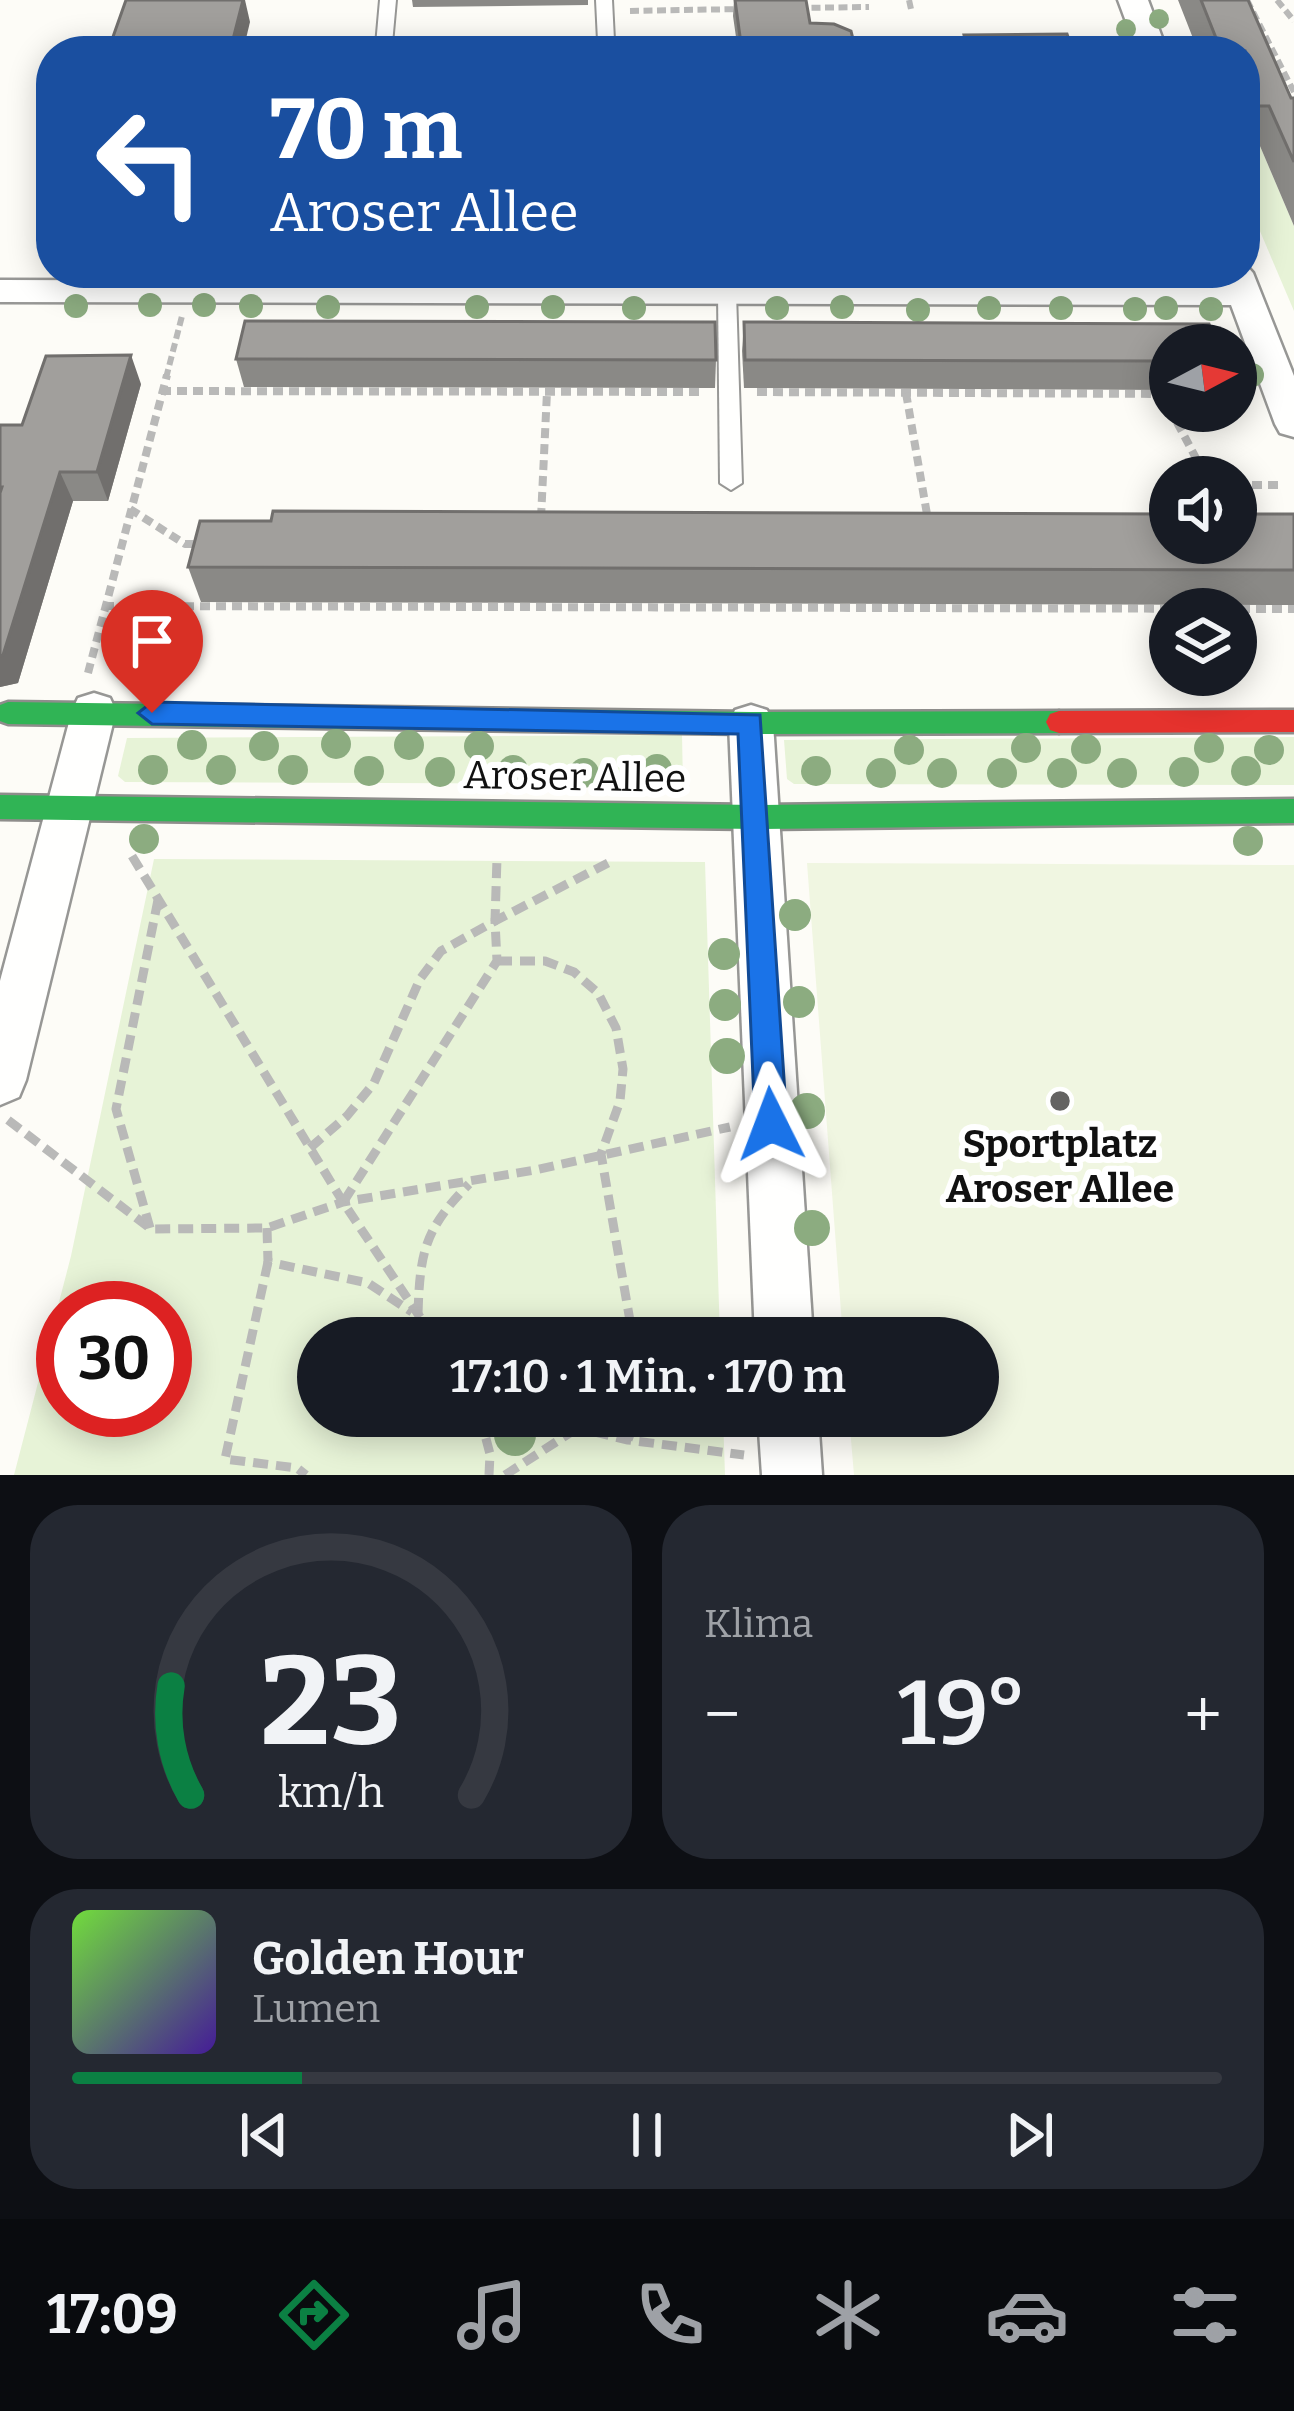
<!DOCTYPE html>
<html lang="de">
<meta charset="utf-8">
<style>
:root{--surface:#171b24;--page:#242831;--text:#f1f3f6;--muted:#9ea1a6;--line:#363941;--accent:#0b8043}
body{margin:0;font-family:Bitter,serif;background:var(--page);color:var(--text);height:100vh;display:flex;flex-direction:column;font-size:45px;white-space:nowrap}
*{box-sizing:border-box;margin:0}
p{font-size:39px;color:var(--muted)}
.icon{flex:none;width:66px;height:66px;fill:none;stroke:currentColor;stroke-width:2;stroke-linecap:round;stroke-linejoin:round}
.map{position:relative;height:1475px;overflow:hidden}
.panel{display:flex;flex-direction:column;gap:30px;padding:30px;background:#0d0f14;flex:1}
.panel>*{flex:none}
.hud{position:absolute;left:36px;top:36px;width:1224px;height:252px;border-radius:48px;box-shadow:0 6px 30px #0003;background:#1a4fa0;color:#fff;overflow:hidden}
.needle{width:78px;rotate:83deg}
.fabs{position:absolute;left:1149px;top:324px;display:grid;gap:24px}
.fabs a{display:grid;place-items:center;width:108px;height:108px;border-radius:50%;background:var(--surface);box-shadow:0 6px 30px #0003;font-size:60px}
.speed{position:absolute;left:36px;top:1281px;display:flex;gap:24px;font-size:60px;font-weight:700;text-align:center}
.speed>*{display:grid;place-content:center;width:156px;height:156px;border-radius:50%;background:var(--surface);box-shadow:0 6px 30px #0003;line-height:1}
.speed .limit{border:18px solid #d22;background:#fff;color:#111}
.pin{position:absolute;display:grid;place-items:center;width:102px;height:102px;color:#fff;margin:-123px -51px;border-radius:50% 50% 50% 0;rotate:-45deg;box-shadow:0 0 12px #0007}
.pin .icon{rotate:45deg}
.me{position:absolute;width:132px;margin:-66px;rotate:357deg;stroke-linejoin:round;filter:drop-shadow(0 0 9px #0008)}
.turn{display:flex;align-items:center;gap:42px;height:252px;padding:0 36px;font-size:54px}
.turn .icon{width:156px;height:156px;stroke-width:2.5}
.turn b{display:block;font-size:84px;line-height:102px}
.big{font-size:90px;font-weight:600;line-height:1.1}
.panel .widget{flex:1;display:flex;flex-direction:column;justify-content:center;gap:18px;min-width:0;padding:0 42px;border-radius:48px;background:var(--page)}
.panel .dial{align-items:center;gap:0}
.dial svg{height:312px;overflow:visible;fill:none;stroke:var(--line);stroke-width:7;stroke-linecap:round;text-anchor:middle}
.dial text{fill:var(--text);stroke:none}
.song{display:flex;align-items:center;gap:36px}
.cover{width:144px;height:144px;border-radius:18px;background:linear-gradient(135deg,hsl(100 70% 55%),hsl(260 70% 35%))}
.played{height:12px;border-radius:6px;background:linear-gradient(90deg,var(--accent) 20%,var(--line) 20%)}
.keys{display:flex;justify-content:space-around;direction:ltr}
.heat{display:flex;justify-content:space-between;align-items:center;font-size:66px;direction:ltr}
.panel .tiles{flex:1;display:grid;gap:30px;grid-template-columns:1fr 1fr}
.widget:last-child{grid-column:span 2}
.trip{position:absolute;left:297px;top:1317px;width:702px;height:120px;border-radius:60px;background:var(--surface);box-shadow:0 6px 30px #0003;font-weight:600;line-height:120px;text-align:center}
.dock{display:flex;height:192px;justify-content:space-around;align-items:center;background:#090b0e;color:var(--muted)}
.dock .icon{width:84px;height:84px}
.dock .on{color:var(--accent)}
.dock b{font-size:54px;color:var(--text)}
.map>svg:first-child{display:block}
.green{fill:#e7f3d7;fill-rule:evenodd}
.pitch{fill:#f0f6e1}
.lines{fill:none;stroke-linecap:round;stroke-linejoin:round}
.lane-casing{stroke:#979795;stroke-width:4}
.street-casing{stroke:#979795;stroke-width:5}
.fast-casing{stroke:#8e8d8b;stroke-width:5}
.jam-casing{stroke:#8e8d8b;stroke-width:5}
.path-far2{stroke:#b9b9b8;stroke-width:6;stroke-dasharray:9 4.5;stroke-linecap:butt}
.path-far1{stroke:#b9b9b8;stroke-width:8;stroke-dasharray:10 6;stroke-linecap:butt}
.path{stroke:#b9b9b8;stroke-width:9;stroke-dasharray:15 8;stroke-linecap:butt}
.lane{fill:#fffffe;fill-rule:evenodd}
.street{fill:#fffffe;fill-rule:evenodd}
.fast{fill:#30b455;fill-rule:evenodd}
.jam{fill:#e5322d;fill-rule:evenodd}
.tree{fill:#8cac80}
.wall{fill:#8a8986}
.shaded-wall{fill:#716f6d}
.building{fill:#a19f9c;stroke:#716f6d;stroke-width:3}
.route{fill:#1a73e8;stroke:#114b97;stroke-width:3}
.poi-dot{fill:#646362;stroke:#fff;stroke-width:4.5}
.labels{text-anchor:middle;stroke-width:12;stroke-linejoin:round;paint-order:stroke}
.street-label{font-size:39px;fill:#111;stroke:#fff}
.poi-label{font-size:39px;font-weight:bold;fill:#111;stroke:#fff}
</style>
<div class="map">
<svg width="1294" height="1475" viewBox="0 0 1294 1475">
<rect width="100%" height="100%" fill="#fdfcf7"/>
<g class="green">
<polygon points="1245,139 1257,139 1294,226 1294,311 1245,196"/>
<polygon points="682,735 683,784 125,782 118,776 127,738"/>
<polygon points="1294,737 1294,785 794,784 787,779 784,740"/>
<path d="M154 859 705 862 720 1338H318V1416H723L725 1475H14L71 1256ZM63 1308H165V1410H63Z"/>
</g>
<polygon class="pitch" points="807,863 1294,865 1294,1475 854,1475 849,1416 978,1416 978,1338 843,1338"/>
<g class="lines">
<g class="lane-casing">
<g id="lane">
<polygon points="380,0 396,0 392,44 598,41 596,0 612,0 614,40 668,39 713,51 286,51 294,46 376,45"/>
<polygon points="727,287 736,293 742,483 731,490 720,483 718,293"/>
</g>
</g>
<g class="street-casing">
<g id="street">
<polygon points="1118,0 1148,0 1167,51 1137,51"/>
<polygon points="1245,264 1253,273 1294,376 1294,437 1280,433 1275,424 1231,305 0,302 0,280 1222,283 1219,273 1245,273"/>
<polygon points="94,693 110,698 116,711 26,1080 19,1097 0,1105 0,981 72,711 78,698"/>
<polygon points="751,705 767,710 773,723 813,1338 755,1338 729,723 735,710"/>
<polygon points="758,1416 818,1416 822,1475 762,1475"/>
</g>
</g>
<g class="fast-casing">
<g id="fast">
<polygon points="8,702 751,712 1059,711 1068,714 1072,722 1068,730 1059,733 751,734 8,724 0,721 0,705"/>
<polygon points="0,795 756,805 1294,799 1294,823 756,829 0,819"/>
</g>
</g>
<g class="jam-casing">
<polygon id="jam" points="1294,710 1294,732 1059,733 1050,730 1046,722 1050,714 1059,711"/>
</g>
<g class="path-far2">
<polyline points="909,0 911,9"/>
<polyline points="1247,0 1294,92"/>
<polyline points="1277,0 1294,21"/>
<polyline points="798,8 869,7"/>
<polyline points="630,11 741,9"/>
<polyline points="873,42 875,51"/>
<polyline points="166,378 182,316"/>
</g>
<g class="path-far1">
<polyline points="161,391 700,392"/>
<polyline points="757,392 1170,394"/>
<polyline points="906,393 928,520"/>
<polyline points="1162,394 1206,477"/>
<polyline points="1236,485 1284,485"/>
<polyline points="130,509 185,544 202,544"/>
<polyline points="541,518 547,392"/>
<polyline points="104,606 1294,609"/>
<polyline points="88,673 167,375"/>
</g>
<g class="path">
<polyline points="132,856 343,1202 434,1338"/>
<polyline points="497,961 545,961 574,972 598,993 616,1028 623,1069 620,1101 601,1154 633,1338"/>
<polyline points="8,1120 151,1229 267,1228 343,1202 535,1170 730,1127"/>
<polyline points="310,1148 347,1116 374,1083 420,979 441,951 495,921 497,858"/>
<polyline points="344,1201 497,961 495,921 608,863"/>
<polyline points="150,1228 116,1109 158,900"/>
<polyline points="267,1228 268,1262 368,1283 412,1312"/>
<polyline points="268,1262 225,1459 297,1468 306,1475"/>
<path d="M418 1313C420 1251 425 1229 469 1184"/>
<polyline points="480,1416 490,1454 489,1475"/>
<polyline points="527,1416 628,1440 744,1455"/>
<polyline points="628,1440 637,1416"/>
<polyline points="505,1475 573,1431"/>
</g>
<use href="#lane" class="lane"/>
<use href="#street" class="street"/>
<use href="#fast" class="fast"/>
<use href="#jam" class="jam"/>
</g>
<g class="tree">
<circle cx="1159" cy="19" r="10"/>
<circle cx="1126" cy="29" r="10"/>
<circle cx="150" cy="305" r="12"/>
<circle cx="204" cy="305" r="12"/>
<circle cx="76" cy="306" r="12"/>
<circle cx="251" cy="306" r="12"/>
<circle cx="328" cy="307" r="12"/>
<circle cx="477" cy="307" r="12"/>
<circle cx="553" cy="307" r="12"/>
<circle cx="842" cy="307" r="12"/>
<circle cx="634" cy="308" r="12"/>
<circle cx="777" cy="308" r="12"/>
<circle cx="989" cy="308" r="12"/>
<circle cx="1061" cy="308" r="12"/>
<circle cx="1166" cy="308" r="12"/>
<circle cx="1135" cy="309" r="12"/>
<circle cx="1211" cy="309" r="12"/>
<circle cx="918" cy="310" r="12"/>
<circle cx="1252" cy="375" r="12"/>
<circle cx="336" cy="744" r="15"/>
<circle cx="192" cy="745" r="15"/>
<circle cx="409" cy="745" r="15"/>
<circle cx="264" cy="746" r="15"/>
<circle cx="479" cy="746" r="15"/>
<circle cx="1026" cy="748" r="15"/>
<circle cx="1209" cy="748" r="15"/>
<circle cx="1086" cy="749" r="15"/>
<circle cx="909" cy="750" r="15"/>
<circle cx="1269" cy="750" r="15"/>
<circle cx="657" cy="769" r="15"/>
<circle cx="153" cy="770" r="15"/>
<circle cx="221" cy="770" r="15"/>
<circle cx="293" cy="770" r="15"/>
<circle cx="513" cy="770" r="15"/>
<circle cx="369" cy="771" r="15"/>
<circle cx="816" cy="771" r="15"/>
<circle cx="1246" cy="771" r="15"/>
<circle cx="440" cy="772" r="15"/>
<circle cx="1184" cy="772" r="15"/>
<circle cx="584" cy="773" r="15"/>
<circle cx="881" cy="773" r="15"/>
<circle cx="942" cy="773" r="15"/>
<circle cx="1002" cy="773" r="15"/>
<circle cx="1062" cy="773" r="15"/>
<circle cx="1122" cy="773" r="15"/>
<circle cx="144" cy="839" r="15"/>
<circle cx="1248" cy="841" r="15"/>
<circle cx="795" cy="915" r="16"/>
<circle cx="724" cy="954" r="16"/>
<circle cx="799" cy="1002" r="16"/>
<circle cx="725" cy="1005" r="16"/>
<circle cx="727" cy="1056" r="18"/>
<circle cx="807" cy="1111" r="18"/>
<circle cx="812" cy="1228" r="18"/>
<circle cx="515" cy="1435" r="21"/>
</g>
<g class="wall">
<polygon points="412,0 588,0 588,5 413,7"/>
<polygon points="734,0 806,0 810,23 856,51 738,51 733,16"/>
<polygon points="1178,0 1248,0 1291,98 1294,98 1294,226 1257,139 1245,139 1245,51 1198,51"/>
<polygon points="744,322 1170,345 1170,390 744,388 742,351"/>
<polygon points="236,359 716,360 715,388 244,387"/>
<polygon points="141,384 108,501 73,501 18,683 0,687 0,425 22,425"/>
<polygon points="1294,514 1294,605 201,602 188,567 271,521"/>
</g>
<g class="shaded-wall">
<polygon points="243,0 245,0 250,22 243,51 230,51"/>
<polygon points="131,355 141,384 108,501 97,472"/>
<polygon points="60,472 73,501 18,683 0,687 0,656"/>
</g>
<g class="building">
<polygon points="126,0 243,0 230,51 108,51"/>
<polygon points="735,0 806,0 810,23 834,24 851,31 856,51 742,51"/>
<polygon points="1201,0 1248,0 1291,98 1294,98 1294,162 1269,106 1246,106 1245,104 1245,51 1219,51 1216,38"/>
<polygon points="1067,34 1073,51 958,50 957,39 965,39 964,35"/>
<polygon points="245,321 715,322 716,360 236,359"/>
<polygon points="744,322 1209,324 1216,345 1170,345 1170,361 745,360"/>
<polygon points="131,355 97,472 60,472 3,655 0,656 0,493 2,487 0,487 0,425 22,425 46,356"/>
<polygon points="273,511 1170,514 1170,543 1236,543 1236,514 1294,514 1294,570 188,567 200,521 271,521"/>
</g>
<polygon class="route" points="152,702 760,715 787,1124 783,1135 771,1139 760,1135 755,1124 738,734 152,724 138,713"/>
<circle class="poi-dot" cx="1060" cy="1101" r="12"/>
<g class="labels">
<g class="street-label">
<text transform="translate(575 776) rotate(1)" y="14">Aroser Allee</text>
</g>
<g class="poi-label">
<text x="1060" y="1157">Sportplatz<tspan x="1060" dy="45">Aroser Allee</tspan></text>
</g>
</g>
</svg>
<div class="fabs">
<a><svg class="needle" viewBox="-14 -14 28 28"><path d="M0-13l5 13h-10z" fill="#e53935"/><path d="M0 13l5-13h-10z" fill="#9ea1a6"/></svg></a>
<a><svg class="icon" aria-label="sound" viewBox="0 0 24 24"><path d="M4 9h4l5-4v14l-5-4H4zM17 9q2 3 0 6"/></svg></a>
<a><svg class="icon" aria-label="layers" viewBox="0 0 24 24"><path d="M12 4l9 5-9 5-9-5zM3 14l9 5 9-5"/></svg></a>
</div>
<div class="speed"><div class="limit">30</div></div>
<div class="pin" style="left:152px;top:713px;background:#d93025"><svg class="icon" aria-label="arrive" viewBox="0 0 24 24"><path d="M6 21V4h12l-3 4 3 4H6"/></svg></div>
<svg class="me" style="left:771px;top:1124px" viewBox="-20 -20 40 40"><path d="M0-17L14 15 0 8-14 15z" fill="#1a73e8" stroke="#fff" stroke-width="4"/></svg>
<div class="trip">17:10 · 1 Min. · 170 m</div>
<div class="hud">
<div class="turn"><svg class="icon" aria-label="left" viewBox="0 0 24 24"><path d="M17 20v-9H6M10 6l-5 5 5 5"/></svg><div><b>70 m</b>Aroser Allee</div></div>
</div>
</div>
<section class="panel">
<div class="tiles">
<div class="widget dial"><svg viewBox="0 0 100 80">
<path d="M14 69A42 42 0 1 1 86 69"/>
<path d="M14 69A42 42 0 0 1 9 41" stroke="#0b8043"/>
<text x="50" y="56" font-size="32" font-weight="700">23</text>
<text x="50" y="72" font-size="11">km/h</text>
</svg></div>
<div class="widget"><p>Klima</p>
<div class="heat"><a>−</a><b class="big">19°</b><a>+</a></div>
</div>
<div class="widget">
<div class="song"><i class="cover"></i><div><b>Golden Hour</b><p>Lumen</p></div></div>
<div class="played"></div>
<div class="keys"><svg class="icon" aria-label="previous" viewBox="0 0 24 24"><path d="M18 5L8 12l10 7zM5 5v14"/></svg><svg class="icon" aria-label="pause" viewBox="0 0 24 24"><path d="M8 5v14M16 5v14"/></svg><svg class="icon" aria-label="next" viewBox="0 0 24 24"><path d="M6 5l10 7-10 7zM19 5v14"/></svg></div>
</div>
</div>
</section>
<nav class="dock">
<b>17:09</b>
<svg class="icon on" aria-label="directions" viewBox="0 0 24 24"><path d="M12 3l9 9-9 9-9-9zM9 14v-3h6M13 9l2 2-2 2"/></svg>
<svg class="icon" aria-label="music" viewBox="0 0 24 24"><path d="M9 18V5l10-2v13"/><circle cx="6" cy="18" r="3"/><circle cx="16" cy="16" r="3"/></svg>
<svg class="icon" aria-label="phone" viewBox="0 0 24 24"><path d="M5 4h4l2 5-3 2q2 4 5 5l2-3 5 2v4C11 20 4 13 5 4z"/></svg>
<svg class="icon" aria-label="climate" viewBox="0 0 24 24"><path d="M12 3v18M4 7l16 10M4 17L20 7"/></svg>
<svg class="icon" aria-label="car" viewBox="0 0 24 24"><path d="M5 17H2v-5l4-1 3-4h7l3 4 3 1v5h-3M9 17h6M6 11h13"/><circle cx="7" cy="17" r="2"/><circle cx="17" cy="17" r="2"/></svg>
<svg class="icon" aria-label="filters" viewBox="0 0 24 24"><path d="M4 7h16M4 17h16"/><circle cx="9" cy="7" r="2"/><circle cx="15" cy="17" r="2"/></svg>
</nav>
